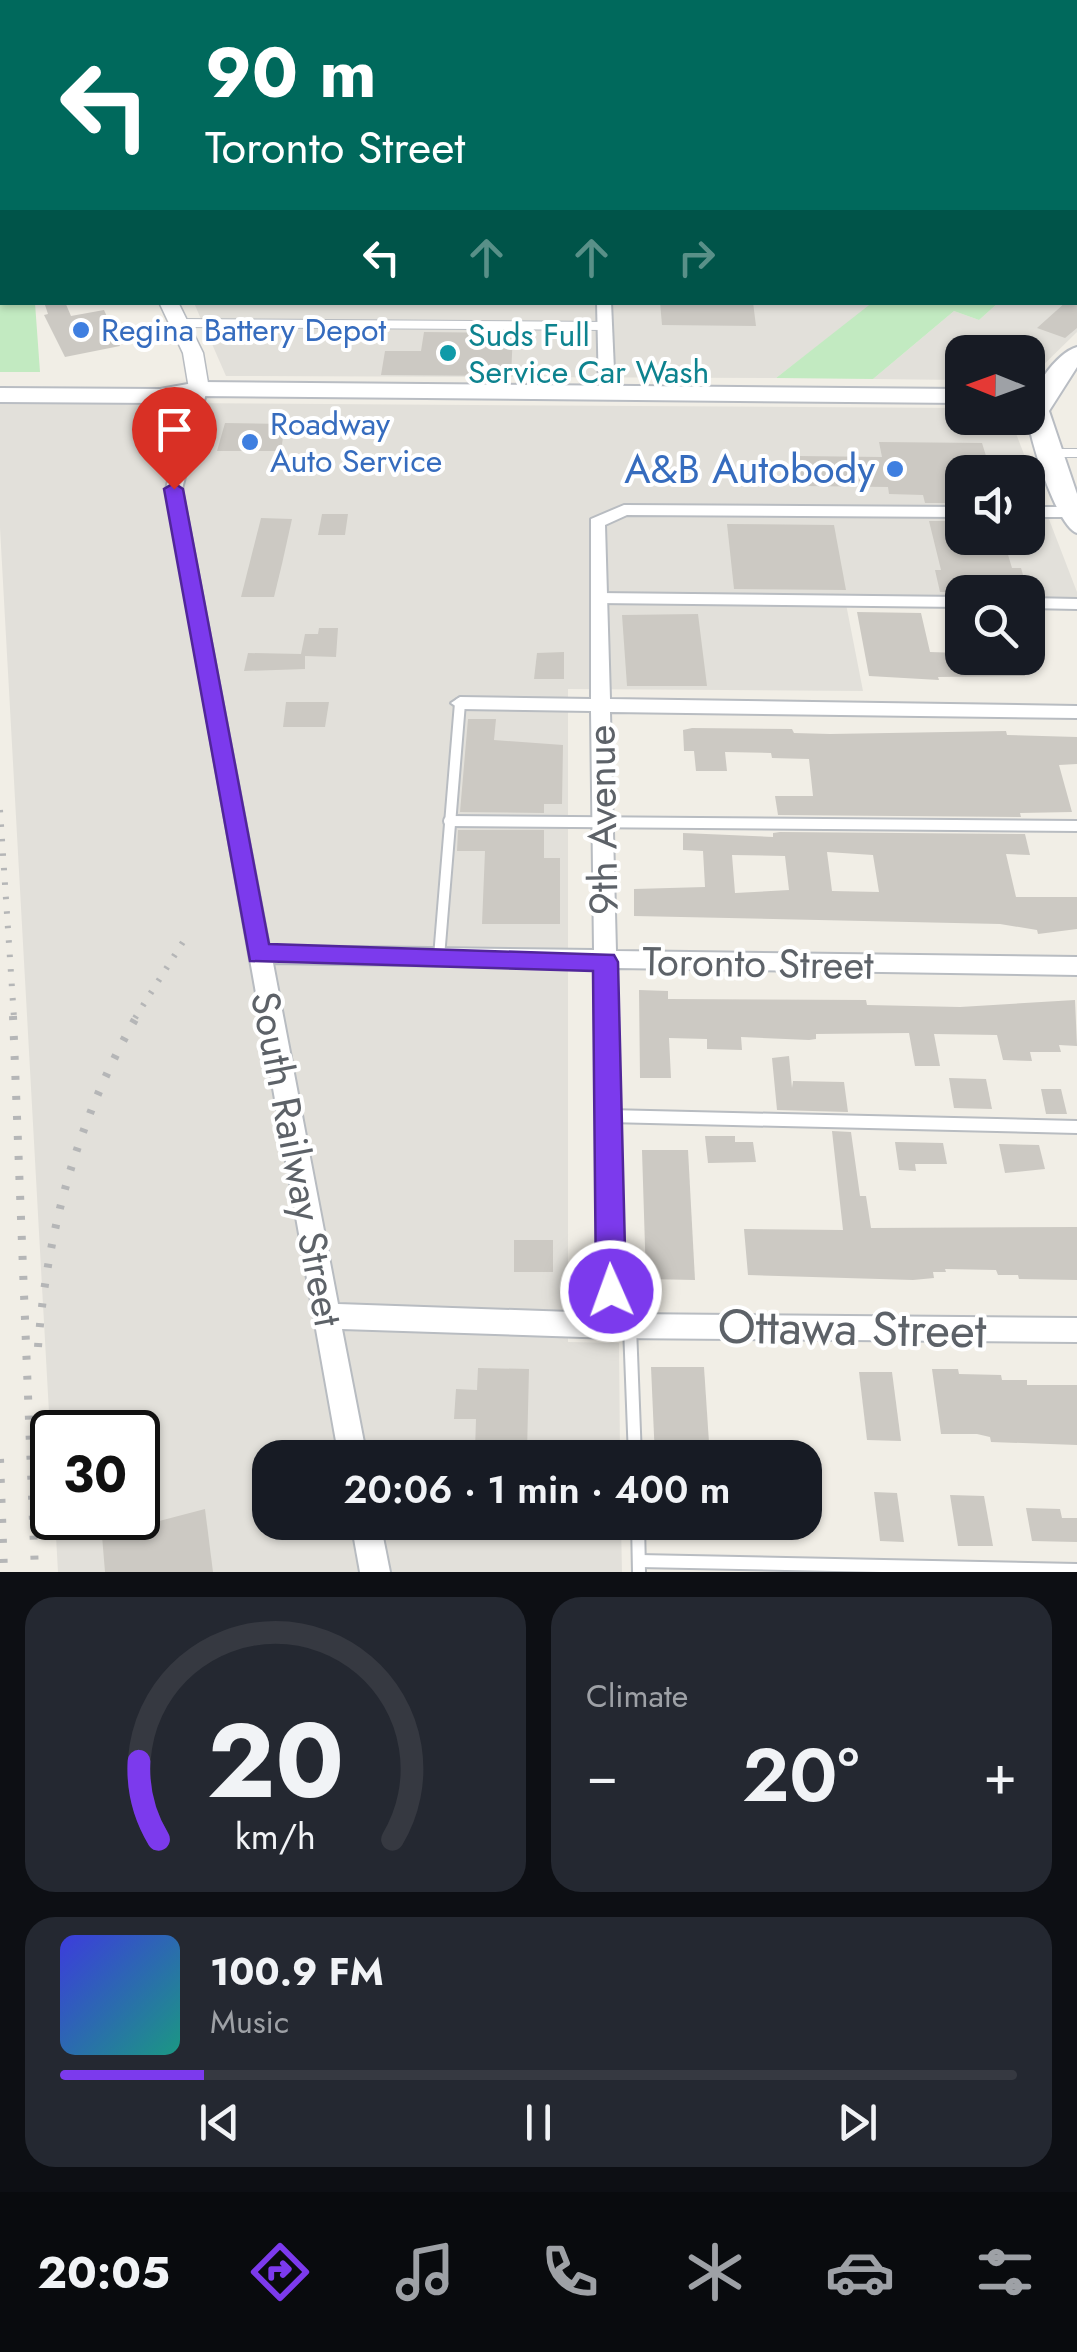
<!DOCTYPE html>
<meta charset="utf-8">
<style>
:root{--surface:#171b24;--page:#242831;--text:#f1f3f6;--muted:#9ea1a6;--line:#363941;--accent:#7c3aed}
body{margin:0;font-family:Jost,sans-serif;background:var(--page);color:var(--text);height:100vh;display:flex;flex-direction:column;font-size:38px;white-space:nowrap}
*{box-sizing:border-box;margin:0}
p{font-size:32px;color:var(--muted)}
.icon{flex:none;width:55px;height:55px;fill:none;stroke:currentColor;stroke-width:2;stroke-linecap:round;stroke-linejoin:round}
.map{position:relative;height:1572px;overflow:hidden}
.details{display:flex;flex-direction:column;gap:25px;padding:25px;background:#0d0f14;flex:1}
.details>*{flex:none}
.guide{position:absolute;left:0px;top:0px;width:1078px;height:305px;box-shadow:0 2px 8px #0004;background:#00695c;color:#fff;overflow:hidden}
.needle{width:65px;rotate:271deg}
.buttons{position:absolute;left:945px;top:335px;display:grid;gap:20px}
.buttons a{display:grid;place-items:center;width:100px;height:100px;border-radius:20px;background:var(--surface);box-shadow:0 2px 8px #0004;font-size:50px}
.speed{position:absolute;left:30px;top:1410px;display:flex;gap:20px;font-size:50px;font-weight:700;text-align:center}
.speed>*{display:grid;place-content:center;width:130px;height:130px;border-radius:50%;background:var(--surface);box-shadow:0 2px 8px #0004;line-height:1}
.speed .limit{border:5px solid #111;border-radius:15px;background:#fff;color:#111}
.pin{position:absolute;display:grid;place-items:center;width:85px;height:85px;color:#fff;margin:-102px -42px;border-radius:50% 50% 50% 0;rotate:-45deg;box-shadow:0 0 10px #0007}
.pin .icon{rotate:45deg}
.me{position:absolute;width:110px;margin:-55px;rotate:358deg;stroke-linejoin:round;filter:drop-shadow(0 0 8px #0008)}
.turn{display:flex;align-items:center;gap:35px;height:210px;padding:0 40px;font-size:45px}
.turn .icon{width:130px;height:130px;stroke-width:2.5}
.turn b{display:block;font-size:70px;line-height:85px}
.lanes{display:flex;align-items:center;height:95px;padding:0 40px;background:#0003;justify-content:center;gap:50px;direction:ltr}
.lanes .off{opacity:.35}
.big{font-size:75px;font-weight:600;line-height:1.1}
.details .widget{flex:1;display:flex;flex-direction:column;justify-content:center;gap:15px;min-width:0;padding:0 35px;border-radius:30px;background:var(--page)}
.details .dial{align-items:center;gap:0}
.dial svg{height:260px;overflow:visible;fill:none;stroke:var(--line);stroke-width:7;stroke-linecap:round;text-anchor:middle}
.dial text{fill:var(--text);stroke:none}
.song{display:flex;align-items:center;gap:30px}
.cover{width:120px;height:120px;border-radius:15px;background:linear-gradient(135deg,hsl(240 70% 55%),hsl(170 70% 35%))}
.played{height:10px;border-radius:5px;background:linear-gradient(90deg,var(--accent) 15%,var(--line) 15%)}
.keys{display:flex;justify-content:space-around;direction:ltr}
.heat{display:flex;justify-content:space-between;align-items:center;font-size:55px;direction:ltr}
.details .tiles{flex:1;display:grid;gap:25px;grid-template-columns:1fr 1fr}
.widget:last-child{grid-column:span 2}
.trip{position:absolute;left:252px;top:1440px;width:570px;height:100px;border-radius:30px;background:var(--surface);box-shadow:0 2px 8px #0004;font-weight:600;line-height:100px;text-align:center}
.tabs{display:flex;height:160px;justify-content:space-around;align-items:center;background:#090b0e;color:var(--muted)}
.tabs .icon{width:70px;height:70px}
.tabs .on{color:var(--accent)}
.tabs b{font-size:45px;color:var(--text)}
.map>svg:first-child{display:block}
.industrial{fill:#e2e0da;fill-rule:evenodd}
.green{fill:#c2eac1}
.building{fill:#ccc9c3;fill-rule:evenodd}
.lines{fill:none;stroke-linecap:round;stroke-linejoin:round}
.service-far3-casing{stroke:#b8bcc1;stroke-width:9}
.service-far2-casing{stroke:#b8bcc1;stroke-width:10}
.service-far1-casing{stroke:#b8bcc1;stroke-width:14}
.service-casing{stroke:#b8bcc1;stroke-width:16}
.minor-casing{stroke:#b8bcc1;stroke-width:4}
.tertiary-casing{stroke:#b8bcc1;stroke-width:3}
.secondary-casing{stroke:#b9bdc3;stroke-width:4}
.service-far3{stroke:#fff;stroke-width:6}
.service-far2{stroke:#fff;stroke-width:8}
.service-far1{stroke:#fff;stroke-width:10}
.service{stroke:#fff;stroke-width:12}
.minor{fill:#fff;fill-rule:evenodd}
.tertiary{fill:#fff;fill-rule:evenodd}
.secondary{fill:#fff;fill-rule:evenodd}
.rail-far1{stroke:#b5b6b7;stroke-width:6;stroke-dasharray:2.5 12;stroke-linecap:butt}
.rail{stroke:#b5b6b7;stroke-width:8;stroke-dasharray:4 16;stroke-linecap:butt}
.route{fill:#7c3aed;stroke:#51269a;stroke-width:2.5}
.shop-dot{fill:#3f7fe0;stroke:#fff;stroke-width:4}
.culture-dot{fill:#0f9aa8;stroke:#fff;stroke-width:4}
.labels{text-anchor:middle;stroke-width:8;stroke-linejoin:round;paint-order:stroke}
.far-shop-label{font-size:32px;fill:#366cbe;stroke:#fff;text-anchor:start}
.far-culture-label{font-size:32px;fill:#0d838f;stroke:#fff;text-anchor:start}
.shop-label{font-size:40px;fill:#366cbe;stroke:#fff;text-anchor:end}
.street-label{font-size:40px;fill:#5d6268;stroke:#fff}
.near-street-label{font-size:48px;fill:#5d6268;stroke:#fff}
</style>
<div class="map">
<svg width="1077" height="1572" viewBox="0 0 1077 1572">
<rect width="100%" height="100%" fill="#f1eee6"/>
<g class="industrial">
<polygon points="1077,231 1077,332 1028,380 1028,352 962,352 962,380 873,379 954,311 979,320 998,303 1075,302"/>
<polygon points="194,303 873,303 776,378 226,376"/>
<path d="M0 402 962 408V418H1010L1077 592V605H1028V592H962V604H846L863 691 568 689V1342L619 1343 620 1457 270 1458V1522L621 1523 622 1572H58L55 1518H138V1432H52V1467L0 528ZM962 472H1028V538H962Z"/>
</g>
<g class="green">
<polygon points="0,0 2,302 35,303 40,372 0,372"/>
<polygon points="873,302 998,302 998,303 979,320 954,311 873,379 776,378"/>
</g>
<g class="building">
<polygon points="1077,292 1077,328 1065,338 1037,328 1066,302 1075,302"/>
<polygon points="44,302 65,302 71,316 104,310 120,346 65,357 44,315 48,314"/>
<polygon points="660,302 753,302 756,326 662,325"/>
<polygon points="424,332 513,333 511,376 381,375 385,351 421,351"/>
<polygon points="225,423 285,424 281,451 217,451"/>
<polygon points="879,442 982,443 991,472 962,472 962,503 925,503 923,495 889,494 888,487 803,486 798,456 882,457"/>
<polygon points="322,514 348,514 345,535 318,535"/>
<polygon points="261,518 292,519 282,564 274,597 241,597"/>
<polygon points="929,521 962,521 962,538 1003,538 1012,568 1021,568 1028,592 940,592 935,570 941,570"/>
<polygon points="727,524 834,525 846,590 734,589"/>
<polygon points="857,612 921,613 930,652 960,653 961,658 1019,658 1025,676 938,677 939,680 869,676"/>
<polygon points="698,614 707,686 627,686 622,615"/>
<polygon points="319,628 338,628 336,657 305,656 305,669 244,671 248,653 301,654 305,634 318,634"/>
<polygon points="564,652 564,679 534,679 537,653"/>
<polygon points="286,702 329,702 325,727 283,727"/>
<polygon points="468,719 496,719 494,740 563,745 562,804 544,804 544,813 460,812"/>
<polygon points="692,728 792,729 794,733 830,734 1006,731 1007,735 1077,737 1077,764 1059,765 1072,812 1020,813 1021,817 778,815 775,796 813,796 809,759 772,758 771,753 725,752 727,771 696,771 694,751 684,751 683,730"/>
<polygon points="458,830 544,830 544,858 560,858 560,924 482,924 485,851 457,851"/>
<path d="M780 832 1025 834 1030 855 1006 854 1016 897H1077V929L1038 934 1037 930 1000 924 634 916V889L705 887 703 851 683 850V833L773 837V833ZM827 852 873 855 879 892 832 891ZM732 855 785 856 789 890 735 893Z"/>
<polygon points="639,990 668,991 668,999 866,1000 867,1005 960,1007 1075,1000 1077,1046 1059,1045 1061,1052 1030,1052 1032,1061 1003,1060 997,1035 934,1034 940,1066 915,1066 909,1033 816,1034 816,1039 809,1040 741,1037 742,1050 707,1049 707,1039 669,1038 671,1078 640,1078"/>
<polygon points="789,1056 792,1088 793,1081 844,1082 848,1112 777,1110 772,1058"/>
<polygon points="949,1078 986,1079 992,1109 954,1108"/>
<polygon points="1041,1089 1061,1089 1067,1114 1046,1114"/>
<polygon points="832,1131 851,1132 860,1196 866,1196 871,1228 1077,1227 1077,1280 1019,1279 1018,1275 998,1275 996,1270 945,1269 946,1272 933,1272 934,1278 913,1280 748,1275 744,1229 843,1230"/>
<polygon points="705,1136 735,1136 735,1142 753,1142 756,1162 708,1163"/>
<polygon points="895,1142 943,1143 947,1164 915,1164 916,1171 899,1170"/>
<polygon points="999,1144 1039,1145 1045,1169 1005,1173"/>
<polygon points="642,1150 688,1150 695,1280 646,1279"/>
<rect x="514" y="1240" width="39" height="32"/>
<polygon points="651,1367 704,1367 710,1458 655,1458"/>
<polygon points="478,1368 529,1369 527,1452 475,1451 476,1419 454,1419 456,1389 477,1390"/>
<polygon points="932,1369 958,1369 959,1374 1001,1375 1002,1380 1027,1380 1027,1385 1077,1385 1077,1445 991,1442 990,1437 977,1434 941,1434"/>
<polygon points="859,1372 892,1372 901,1441 867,1440"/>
<polygon points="874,1492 897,1493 904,1542 880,1541"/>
<polygon points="950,1495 984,1496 993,1546 958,1546"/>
<polygon points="1026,1508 1060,1509 1062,1518 1077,1518 1077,1542 1032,1541"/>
<polygon points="205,1509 213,1572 105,1572 102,1536"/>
</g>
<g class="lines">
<g class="service-far3-casing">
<polyline id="service-far3" points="951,0 1077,1"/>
</g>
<g class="service-far2-casing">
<g id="service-far2">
<polyline points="179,323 605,326"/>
<polyline points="1053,453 1077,453"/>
</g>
</g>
<g class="service-far1-casing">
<g id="service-far1">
<polyline points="597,598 962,602"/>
<polyline points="1028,603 1077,604"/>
<polyline points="449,821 1077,826"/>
<polyline points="439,957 460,703"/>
</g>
</g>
<g class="service-casing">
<g id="service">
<polyline points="608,1116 1077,1127"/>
<polyline points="630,1327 635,1458"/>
<polyline points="638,1522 639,1572"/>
<polyline points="639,1561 1077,1570"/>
</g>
</g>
<g class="minor-casing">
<g id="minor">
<rect x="590" y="0" width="10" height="2"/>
<polygon points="597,302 611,302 615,393 607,398 599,393"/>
<path d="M199 384 207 389 182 489 269 946 594 950 591 711 460 709 451 703 460 697 591 699V519L624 505 962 507V517L627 515 605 525 610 699 1077 706V718L610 712 616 951 1077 957V975L616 968 625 1314 1077 1318V1342L612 1338 342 1329 367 1458H339L166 489 191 389ZM273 963 594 968 599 1313 338 1304Z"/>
<rect x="1028" y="507" width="49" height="10"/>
<polygon points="351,1522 380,1522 390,1572 360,1572"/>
</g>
</g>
<g class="tertiary-casing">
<polygon id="tertiary" points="159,302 178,302 203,353 209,389 206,393 199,395 189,389 183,353"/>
</g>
<g class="secondary-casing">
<g id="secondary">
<path d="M1077 347V367L1049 411 1077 494V533C1058 528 1027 435 1028 414 1028 393 1056 353 1077 347Z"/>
<polygon points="199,382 962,389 962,403 199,396 160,403 0,402 0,388 160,389"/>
</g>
</g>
<use href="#service-far3" class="service-far3"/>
<use href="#service-far2" class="service-far2"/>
<use href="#service-far1" class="service-far1"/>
<use href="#service" class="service"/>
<use href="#minor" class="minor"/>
<use href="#tertiary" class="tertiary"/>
<use href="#secondary" class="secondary"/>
<g class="rail-far1">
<polyline points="0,810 14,1018"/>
<polyline points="135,1018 188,934"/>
</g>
<g class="rail">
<polyline points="13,1016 35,1572"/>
<path d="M38 1347C47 1230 78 1118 137 1016"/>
<polyline points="0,1459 4,1572"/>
</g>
</g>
<polygon class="route" points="174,483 183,489 269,944 614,955 618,962 626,1291 621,1300 611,1304 601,1300 596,1291 593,971 250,961 164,489"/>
<g class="shop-dot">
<circle cx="81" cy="330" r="10"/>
<circle cx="250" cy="442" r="10"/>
<circle cx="895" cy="469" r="10"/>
</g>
<circle class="culture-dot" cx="448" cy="353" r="10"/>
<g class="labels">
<g class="far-shop-label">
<text x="101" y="341">Regina Battery Depot</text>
<text x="270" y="435">Roadway<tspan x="270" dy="37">Auto Service</tspan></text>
</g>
<g class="far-culture-label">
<text x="468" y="346">Suds Full<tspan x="468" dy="37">Service Car Wash</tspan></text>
</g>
<g class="shop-label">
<text x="875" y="483">A&amp;B Autobody</text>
</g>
<g class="street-label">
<text transform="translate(602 820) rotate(-91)" y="14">9th Avenue</text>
<text transform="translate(758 963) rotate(1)" y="14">Toronto Street</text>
<text transform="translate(297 1159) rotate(79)" y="14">South Railway Street</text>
</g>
<g class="near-street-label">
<text transform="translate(852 1328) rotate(1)" y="17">Ottawa Street</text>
</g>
</g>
</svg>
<div class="buttons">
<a><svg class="needle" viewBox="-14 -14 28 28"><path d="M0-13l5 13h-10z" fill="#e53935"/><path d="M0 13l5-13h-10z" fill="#9ea1a6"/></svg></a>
<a><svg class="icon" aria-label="sound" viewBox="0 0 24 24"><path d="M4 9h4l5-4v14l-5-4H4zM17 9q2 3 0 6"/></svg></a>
<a><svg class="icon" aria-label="search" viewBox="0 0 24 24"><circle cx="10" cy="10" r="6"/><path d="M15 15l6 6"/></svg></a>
</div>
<div class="speed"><div class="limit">30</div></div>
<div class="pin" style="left:174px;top:489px;background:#d93025"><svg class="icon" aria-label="arrive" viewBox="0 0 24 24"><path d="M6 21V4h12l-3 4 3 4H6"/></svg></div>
<svg class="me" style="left:611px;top:1291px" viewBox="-20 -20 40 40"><circle r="17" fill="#7c3aed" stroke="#fff" stroke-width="3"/><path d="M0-11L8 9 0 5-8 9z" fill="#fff"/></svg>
<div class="trip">20:06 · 1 min · 400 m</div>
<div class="guide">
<div class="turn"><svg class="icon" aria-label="left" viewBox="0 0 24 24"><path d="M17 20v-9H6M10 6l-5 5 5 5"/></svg><div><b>90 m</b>Toronto Street</div></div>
<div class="lanes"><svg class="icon" aria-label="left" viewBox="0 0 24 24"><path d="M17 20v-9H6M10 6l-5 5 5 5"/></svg><svg class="icon off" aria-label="ahead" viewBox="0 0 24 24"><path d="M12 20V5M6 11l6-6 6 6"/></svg><svg class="icon off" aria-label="ahead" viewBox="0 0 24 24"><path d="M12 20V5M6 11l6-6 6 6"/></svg><svg class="icon off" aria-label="right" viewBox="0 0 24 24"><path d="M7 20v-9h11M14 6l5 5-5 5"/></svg></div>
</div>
</div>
<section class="details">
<div class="tiles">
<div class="widget dial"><svg viewBox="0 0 100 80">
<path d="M14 69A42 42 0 1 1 86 69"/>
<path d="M14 69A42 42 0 0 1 8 45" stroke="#7c3aed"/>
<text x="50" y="56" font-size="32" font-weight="700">20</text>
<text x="50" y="72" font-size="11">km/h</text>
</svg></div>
<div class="widget"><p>Climate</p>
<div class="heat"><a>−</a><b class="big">20°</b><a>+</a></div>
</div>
<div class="widget">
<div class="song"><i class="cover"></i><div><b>100.9 FM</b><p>Music</p></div></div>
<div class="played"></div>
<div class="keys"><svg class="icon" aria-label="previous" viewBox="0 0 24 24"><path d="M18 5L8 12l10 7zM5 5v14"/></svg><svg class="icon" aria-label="pause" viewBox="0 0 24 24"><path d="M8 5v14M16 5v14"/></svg><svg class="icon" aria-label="next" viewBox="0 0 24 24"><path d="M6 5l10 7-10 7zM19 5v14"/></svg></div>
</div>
</div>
</section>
<nav class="tabs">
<b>20:05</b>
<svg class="icon on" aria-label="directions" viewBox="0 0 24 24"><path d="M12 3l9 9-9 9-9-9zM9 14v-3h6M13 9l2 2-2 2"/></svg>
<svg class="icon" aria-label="music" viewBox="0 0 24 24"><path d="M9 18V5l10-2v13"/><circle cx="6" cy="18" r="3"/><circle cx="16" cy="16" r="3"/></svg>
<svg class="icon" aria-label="phone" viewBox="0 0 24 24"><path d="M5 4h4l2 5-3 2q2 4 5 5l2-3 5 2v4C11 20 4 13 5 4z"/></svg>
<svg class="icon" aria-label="climate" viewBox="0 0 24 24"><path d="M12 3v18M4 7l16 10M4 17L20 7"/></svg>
<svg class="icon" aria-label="car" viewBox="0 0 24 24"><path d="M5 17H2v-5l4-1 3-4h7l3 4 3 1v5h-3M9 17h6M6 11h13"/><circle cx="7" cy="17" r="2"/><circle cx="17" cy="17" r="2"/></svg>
<svg class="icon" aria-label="filters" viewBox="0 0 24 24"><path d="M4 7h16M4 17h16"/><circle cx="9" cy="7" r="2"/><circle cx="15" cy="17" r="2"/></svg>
</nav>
